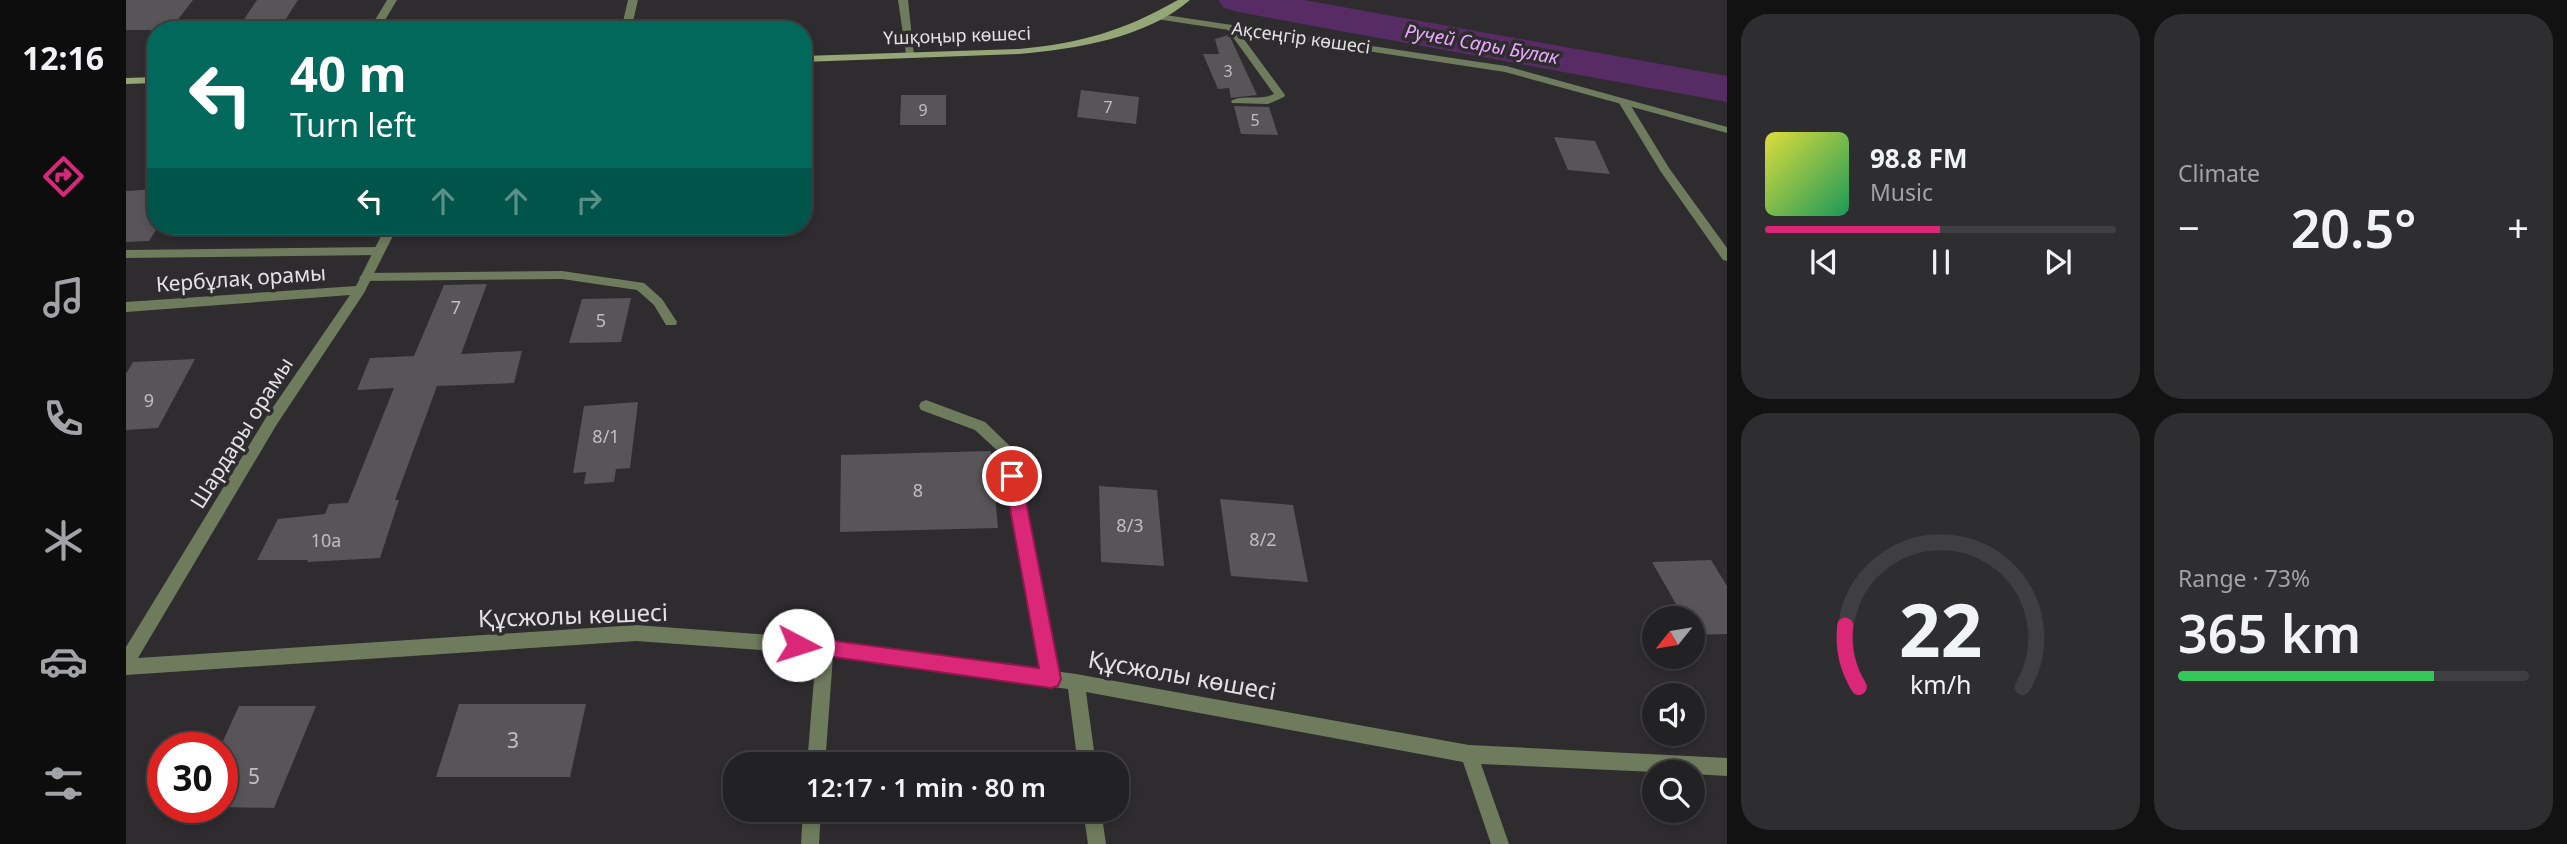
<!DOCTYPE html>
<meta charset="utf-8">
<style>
:root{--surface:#222123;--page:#2e2e30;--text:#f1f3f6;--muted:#a2a3a6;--line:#3f3e41;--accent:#db2777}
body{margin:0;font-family:"Noto Sans",sans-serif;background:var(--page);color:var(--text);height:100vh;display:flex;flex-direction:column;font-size:26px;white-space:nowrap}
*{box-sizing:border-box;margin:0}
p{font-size:23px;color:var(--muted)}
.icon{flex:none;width:38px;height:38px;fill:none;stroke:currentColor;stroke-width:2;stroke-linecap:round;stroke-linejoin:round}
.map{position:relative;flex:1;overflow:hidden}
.drawer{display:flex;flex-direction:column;gap:14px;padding:14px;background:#131213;width:840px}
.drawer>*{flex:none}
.hud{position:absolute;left:21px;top:21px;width:665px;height:214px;border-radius:28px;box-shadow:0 4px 10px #0003,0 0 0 2px var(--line);background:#00695c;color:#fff;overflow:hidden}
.needle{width:46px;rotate:240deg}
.fabs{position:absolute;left:1516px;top:606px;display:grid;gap:14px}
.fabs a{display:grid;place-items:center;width:63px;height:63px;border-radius:50%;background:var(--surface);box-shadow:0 4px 10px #0003,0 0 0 2px var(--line);font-size:35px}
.speed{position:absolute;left:21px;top:732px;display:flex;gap:14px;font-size:35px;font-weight:700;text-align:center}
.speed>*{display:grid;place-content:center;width:91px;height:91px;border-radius:50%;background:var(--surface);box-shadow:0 4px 10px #0003,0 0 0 2px var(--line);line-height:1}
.speed .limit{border:10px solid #d22;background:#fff;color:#111}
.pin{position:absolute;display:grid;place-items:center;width:60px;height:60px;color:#fff;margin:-30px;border:4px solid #fff;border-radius:50%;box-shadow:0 2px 7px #0007}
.me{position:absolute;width:77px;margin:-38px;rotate:95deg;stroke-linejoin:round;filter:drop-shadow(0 0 5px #0008)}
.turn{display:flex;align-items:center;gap:24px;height:147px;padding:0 28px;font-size:32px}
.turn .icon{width:91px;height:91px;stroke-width:2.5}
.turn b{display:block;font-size:49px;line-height:60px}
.lanes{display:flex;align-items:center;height:66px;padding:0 28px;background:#0003;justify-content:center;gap:35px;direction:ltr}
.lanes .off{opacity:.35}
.big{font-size:52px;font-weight:600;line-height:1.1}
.drawer .widget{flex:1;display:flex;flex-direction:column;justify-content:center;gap:10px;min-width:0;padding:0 24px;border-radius:28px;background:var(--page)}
.drawer .dial{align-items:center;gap:0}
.dial svg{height:182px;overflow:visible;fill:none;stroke:var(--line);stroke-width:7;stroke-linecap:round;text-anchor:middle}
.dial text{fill:var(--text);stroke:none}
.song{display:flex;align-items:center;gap:21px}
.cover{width:84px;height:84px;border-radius:10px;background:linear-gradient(135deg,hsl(60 70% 55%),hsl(150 70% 35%))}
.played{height:7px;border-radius:4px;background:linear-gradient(90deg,var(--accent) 50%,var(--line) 50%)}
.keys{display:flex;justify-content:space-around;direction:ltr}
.heat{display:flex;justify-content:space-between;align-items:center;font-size:38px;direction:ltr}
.charge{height:10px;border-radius:5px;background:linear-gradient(90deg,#34c759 73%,var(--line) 0)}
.drawer .tiles{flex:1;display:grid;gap:14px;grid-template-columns:repeat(2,1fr)}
.trip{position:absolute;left:597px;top:752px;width:406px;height:70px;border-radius:28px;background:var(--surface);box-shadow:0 4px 10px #0003,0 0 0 2px var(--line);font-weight:600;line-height:70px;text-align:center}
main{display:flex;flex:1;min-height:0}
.menu{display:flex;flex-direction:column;width:126px;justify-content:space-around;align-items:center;background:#0e0d0e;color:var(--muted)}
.menu .icon{width:49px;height:49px}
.menu .selected{color:var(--accent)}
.menu b{font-size:32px;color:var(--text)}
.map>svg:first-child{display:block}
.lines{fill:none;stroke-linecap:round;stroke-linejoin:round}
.river{fill:#572c64;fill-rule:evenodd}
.building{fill:#585559}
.lane{fill:#6f7b5d;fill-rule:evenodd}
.street{fill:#6f7b5d;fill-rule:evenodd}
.secondary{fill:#95a777;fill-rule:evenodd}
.route{fill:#db2777;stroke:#8e194d;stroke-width:2}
.labels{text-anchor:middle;stroke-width:7;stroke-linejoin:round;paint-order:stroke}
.far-number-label{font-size:16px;fill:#c0bec0}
.far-street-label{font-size:18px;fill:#e2e1e3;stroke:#2e2c2f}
.number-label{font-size:18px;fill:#c0bec0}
.far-water-label{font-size:19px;font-style:italic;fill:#eaaafe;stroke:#2e2c2f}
.street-label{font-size:21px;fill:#e2e1e3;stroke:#2e2c2f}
.near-number-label{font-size:21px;fill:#c0bec0}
.near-street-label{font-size:24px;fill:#e2e1e3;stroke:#2e2c2f}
</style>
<main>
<nav class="menu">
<b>12:16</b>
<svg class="icon selected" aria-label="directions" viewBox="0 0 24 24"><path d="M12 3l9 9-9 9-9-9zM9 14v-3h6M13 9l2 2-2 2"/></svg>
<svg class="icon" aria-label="music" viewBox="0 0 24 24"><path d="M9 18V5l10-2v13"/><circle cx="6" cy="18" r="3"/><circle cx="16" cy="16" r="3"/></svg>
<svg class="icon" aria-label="phone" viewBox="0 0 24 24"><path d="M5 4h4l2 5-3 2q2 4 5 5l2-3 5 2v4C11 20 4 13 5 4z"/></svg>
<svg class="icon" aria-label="climate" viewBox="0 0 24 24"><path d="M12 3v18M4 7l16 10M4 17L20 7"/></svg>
<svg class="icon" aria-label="car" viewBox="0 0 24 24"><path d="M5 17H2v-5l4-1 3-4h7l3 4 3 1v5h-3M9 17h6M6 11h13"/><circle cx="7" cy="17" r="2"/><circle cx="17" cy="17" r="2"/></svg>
<svg class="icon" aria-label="filters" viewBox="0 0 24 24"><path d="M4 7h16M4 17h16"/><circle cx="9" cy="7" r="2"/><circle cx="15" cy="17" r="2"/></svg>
</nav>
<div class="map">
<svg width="1601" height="844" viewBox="0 0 1601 844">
<rect width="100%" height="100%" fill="#2e2c2f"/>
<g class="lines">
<polygon class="river" points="1092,0 1178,0 1601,76 1601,102 1112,12 1098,8"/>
</g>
<g class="building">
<polygon points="0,0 67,0 44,30 0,30"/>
<polygon points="131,0 172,0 154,28 111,30"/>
<polygon points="1102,35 1105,39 1131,95 1105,98 1103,88 1092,89 1077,54 1093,54 1089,39"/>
<polygon points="955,90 1013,97 1010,124 951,117"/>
<polygon points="775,95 820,95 820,125 774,125"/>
<polygon points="1108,106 1143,107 1152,135 1115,134"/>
<polygon points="1428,137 1469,141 1484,174 1442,170"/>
<polygon points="30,189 30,230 23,241 0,242 0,191"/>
<polygon points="361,284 335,354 396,351 388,383 311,386 269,500 273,500 254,558 181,562 182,560 131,560 152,519 199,514 203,504 222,503 268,388 231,390 244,358 288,356 318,285"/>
<polygon points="505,298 495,342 443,343 456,299"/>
<polygon points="69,359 32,428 0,430 0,374 7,362"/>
<polygon points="512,402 504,468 490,469 488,482 458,484 460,472 447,473 458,406"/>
<polygon points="865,451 872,528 714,532 715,455"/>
<polygon points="973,486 1031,490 1038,566 975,562"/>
<polygon points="1094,499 1167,505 1182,582 1105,576"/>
<polygon points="1585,560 1601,586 1601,634 1566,635 1566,618 1558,618 1526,562"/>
<polygon points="333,704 460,704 444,777 310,777"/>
<polygon points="113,706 190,706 148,808 96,807 96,743"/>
</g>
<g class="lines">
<g class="lane">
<polygon points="772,0 782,0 788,56 780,54"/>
<path d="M1103 27H1109L1159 95 1158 97 1142 104 1106 103 1105 101C1117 94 1134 101 1148 94L1101 29Z"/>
<polygon points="1498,100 1502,101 1543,168 1601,248 1601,261 1597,260 1535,172 1493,103"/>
<polygon points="253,247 259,251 253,255 0,258 0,250"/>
<polygon points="436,271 518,283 536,299 551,322 550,325 540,325 528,305 511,290 436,279 239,281 233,277 239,273"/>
<polygon points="800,400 859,422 888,450 934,679 931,685 925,687 919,685 916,679 874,453 849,430 795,410 793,406 795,402"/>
</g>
<g class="street">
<polygon points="261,0 271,0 253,30 243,30"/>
<polygon points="502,0 512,0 505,30 495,30"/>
<polygon points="1033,14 1380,66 1601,127 1601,133 1379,72 1030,19 1028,17"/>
<polygon points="260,226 272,226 238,293 151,424 12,658 510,625 699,639 950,674 1343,745 1601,758 1601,776 1566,774 1566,772 1528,772 1355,764 1383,844 1365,844 1337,762 960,692 970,765 952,765 942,689 707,656 699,765 681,765 690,654 510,641 0,675 0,647 141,416 224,295 0,312 0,302 230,286"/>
<polygon points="677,810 695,810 693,844 675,844"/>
<polygon points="957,810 975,810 980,844 962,844"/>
</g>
<g class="secondary">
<path d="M1052 0H1064C1020 38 949 49 893 54L677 62V56L893 49C956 43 997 31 1052 0Z"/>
<polygon points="30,77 30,83 0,84 0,78"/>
</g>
</g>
<polygon class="route" points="886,469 895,476 935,679 932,686 925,688 665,651 662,645 665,638 672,636 913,668 878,476"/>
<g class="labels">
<g class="far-number-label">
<text x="1102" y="77">3</text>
<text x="982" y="113">7</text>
<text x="797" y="116">9</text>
<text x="1129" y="126">5</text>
</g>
<g class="far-street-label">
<text transform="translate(831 36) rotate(-2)" y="6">Үшқоңыр көшесі</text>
<text transform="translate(1175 38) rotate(8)" y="6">Ақсеңгір көшесі</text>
</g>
<g class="number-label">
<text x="330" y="314">7</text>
<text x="475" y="327">5</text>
<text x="23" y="407">9</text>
<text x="480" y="443">8/1</text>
<text x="792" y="497">8</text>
<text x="1004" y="532">8/3</text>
<text x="1137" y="546">8/2</text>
<text x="200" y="547">10а</text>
</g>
<g class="far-water-label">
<text transform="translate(1356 44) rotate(10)" y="7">Ручей Сары Булак</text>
</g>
<g class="street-label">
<text transform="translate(115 279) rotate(-4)" y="7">Кербұлақ орамы</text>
<text transform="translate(116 433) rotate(-58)" y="7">Шардары орамы</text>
</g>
<g class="near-number-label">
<text x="387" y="748">3</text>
<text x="128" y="784">5</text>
</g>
<g class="near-street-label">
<text transform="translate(447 616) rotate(-2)" y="8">Құсжолы көшесі</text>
<text transform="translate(1056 676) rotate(10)" y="8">Құсжолы көшесі</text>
</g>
</g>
</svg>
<div class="fabs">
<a><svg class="needle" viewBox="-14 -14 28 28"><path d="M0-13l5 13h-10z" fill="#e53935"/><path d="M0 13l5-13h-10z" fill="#a2a3a6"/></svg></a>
<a><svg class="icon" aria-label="sound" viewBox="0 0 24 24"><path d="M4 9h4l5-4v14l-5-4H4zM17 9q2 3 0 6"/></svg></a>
<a><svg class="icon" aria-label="search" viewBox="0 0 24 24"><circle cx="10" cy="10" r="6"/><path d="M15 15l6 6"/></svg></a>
</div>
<div class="speed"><div class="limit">30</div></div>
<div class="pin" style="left:886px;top:476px;background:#d93025"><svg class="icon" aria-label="arrive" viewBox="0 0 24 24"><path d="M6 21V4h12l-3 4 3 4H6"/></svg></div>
<svg class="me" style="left:672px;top:645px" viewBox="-20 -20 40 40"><circle r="19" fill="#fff"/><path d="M0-13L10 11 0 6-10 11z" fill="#db2777"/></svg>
<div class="trip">12:17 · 1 min · 80 m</div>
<div class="hud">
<div class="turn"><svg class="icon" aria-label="left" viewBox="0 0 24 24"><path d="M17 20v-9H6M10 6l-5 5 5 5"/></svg><div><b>40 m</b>Turn left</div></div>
<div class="lanes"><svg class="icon" aria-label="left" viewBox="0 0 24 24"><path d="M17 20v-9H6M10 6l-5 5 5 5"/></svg><svg class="icon off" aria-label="ahead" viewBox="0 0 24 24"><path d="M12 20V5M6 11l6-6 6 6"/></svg><svg class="icon off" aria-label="ahead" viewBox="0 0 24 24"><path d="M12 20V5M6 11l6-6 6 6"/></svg><svg class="icon off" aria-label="right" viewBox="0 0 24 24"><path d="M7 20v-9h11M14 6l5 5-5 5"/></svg></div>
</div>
</div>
<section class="drawer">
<div class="tiles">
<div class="widget">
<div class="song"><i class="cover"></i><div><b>98.8 FM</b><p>Music</p></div></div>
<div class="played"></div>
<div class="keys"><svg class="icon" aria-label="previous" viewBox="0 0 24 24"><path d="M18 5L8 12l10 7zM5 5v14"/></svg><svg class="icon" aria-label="pause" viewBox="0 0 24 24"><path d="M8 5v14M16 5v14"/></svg><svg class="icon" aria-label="next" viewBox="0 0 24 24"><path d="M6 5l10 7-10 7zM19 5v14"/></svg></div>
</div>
<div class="widget"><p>Climate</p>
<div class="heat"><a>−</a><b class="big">20.5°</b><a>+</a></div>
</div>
<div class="widget dial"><svg viewBox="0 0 100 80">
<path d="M14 69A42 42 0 1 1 86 69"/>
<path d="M14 69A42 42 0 0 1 8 42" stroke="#db2777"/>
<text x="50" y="56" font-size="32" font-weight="700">22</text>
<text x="50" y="72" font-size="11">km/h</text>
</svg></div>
<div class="widget"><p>Range · 73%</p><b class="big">365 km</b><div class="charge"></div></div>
</div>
</section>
</main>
